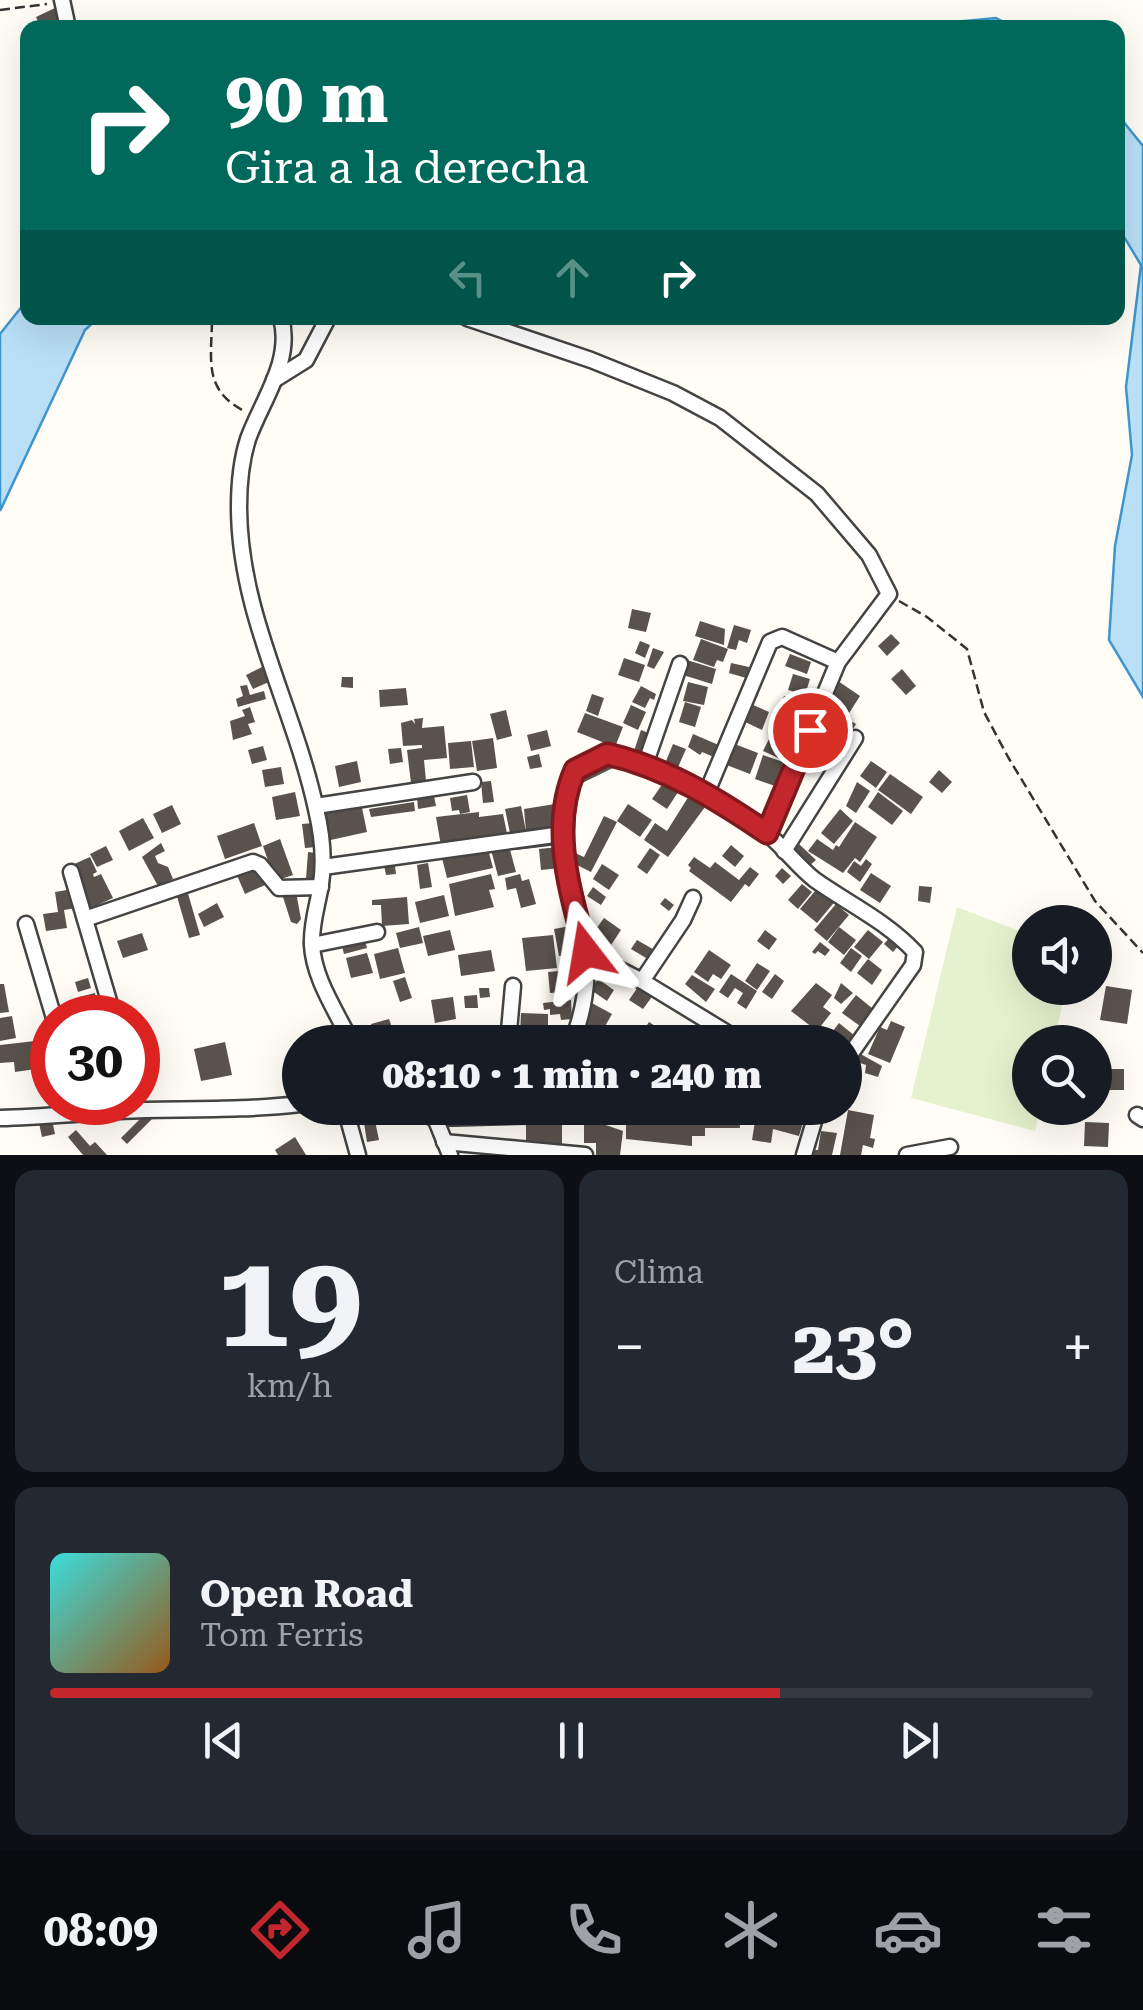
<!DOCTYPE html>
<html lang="es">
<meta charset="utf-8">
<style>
:root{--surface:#171b24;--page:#242831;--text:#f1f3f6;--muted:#9ea1a6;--line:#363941;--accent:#c4262e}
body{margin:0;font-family:"Roboto Serif",serif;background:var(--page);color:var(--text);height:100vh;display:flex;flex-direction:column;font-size:38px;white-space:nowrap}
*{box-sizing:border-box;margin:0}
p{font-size:32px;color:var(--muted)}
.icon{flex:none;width:55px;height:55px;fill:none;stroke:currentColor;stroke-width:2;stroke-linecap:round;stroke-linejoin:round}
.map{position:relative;height:1155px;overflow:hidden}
.drawer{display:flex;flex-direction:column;gap:15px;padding:15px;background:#0d0f14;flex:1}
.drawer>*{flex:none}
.top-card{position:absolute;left:20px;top:20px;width:1105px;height:305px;border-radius:20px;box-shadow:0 10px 40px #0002;background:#00695c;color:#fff;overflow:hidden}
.tools{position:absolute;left:1012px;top:905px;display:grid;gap:20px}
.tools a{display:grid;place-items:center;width:100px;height:100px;border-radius:50%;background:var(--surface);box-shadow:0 10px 40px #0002;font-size:50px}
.speed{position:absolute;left:30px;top:995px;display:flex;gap:20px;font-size:50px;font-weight:700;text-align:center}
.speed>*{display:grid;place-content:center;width:130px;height:130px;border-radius:50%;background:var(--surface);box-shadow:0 10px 40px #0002;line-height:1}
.speed .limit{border:15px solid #d22;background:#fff;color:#111}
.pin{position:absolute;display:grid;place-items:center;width:85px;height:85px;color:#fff;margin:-42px;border:5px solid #fff;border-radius:50%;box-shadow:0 2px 10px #0007}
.me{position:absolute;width:110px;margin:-55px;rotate:346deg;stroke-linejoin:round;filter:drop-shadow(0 0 8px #0008)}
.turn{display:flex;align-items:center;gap:35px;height:210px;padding:0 40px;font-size:45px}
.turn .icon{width:130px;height:130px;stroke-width:2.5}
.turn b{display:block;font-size:70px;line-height:85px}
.lanes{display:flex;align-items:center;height:95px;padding:0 40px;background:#0003;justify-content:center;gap:50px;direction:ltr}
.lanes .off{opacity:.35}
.big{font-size:75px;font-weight:800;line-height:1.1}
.drawer .card{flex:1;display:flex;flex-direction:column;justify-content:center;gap:15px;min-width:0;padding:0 35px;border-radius:20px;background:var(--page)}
.drawer .dial{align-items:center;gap:0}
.dial b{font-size:130px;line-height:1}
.song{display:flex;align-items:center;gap:30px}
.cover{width:120px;height:120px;border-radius:15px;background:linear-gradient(135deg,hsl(180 70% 55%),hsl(30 70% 35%))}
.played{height:10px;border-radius:5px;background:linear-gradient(90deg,var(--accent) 70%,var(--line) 70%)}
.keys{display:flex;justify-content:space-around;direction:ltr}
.heat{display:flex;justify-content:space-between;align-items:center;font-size:55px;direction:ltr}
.drawer .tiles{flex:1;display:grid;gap:15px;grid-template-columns:1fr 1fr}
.card:last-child{grid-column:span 2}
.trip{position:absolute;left:282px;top:1025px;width:580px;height:100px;border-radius:50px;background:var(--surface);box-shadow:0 10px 40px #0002;font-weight:800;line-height:100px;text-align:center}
.dock{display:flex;height:160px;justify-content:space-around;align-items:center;background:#090b0e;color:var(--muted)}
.dock .icon{width:70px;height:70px}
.dock .selected{color:var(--accent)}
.dock b{font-size:45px;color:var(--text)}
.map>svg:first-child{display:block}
.pitch{fill:#e6f2cf}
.water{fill:#b9e0f7;stroke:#3f96cf;stroke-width:2.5}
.building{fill:#5a524d}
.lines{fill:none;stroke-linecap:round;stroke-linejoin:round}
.service-casing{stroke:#444;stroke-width:11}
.minor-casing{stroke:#444;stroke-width:19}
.path{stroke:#333;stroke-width:2.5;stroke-dasharray:10 5;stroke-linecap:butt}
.service{stroke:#fff;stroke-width:6}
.minor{stroke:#fff;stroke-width:14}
.route-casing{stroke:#7f191e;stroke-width:25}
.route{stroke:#c4262e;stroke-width:18}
</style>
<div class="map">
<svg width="1143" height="1155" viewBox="0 0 1143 1155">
<rect width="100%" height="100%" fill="#fffdf5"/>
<polygon class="pitch" points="957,907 1030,935 1030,988 1066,988 1054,1042 1030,1042 1030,1108 1040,1108 1035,1131 911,1098"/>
<g class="water">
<polygon points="996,18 1013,27 910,27 912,26"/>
<polygon points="1118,115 1143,146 1143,697 1109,640 1115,546 1132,455 1126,387 1141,265 1118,227"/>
<polygon points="27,300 28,318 98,318 85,330 0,511 0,334"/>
</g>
<g class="building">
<polygon points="55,8 60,19 41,28 36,17"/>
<polygon points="632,609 651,613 646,632 628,628"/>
<polygon points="700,621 725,629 724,645 695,636"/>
<polygon points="734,625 751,630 747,643 739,640 736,650 727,648"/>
<polygon points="891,634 900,643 887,656 878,646"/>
<polygon points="701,639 728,649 723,662 717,660 714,667 693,660"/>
<polygon points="640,641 650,645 645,658 635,653"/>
<polygon points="653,648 664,652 654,669 647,666"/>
<polygon points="790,654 811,662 807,674 785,666"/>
<polygon points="624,658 645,665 639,682 618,675"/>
<polygon points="687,660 716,669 712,684 683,675"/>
<polygon points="731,663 749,667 746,678 729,673"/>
<polygon points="262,667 269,682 253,689 246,675"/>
<polygon points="902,669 916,686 906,695 891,679"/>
<polygon points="793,674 810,679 805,695 788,690"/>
<polygon points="342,677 353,677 353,688 341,687"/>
<polygon points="838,681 860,696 846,718 856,724 851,732 847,729 844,733 819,718 824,711 835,718 838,712 824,702"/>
<polygon points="688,682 708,687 704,705 683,701"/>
<polygon points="247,685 250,695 264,691 266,699 238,707 236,699 243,696 240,686"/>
<polygon points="641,686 656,694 654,700 650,698 645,708 632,702"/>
<polygon points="406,688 408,705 380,707 379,690"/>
<polygon points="592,694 604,698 598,716 586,711"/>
<polygon points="784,696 798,701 793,715 780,710"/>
<polygon points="685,702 701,707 695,727 679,722"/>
<polygon points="751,704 769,712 762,730 743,721"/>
<polygon points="631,705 646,712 638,730 623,723"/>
<polygon points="250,707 255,722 248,724 252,734 233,740 230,721 245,716 242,710"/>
<polygon points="506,710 512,736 497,740 490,714"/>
<polygon points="585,713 623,727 615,747 577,732"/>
<polygon points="776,713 799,722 794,736 771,728"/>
<polygon points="423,718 422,728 444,726 447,758 424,760 426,781 411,783 407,750 422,748 422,745 403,746 401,723 412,720 415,724 414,719"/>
<polygon points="547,730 551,746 531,751 527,735"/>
<polygon points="641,730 651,734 644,754 634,751"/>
<polygon points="693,734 721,746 716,758 702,752 700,755 688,747"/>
<polygon points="770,737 789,746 783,760 763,751"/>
<polygon points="493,738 497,768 477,771 472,741"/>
<polygon points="471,741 474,767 450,769 448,743"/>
<polygon points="732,743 758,753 750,774 724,764"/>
<polygon points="673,744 686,749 676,772 664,766"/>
<polygon points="263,746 267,760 252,764 248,750"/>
<polygon points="401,748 403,762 390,764 388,749"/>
<polygon points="539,754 542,767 530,769 527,757"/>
<polygon points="763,755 783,762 775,786 755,779"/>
<polygon points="615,758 619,765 576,786 572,779"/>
<polygon points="357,761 361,782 339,787 335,766"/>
<polygon points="871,761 887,772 876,788 860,776"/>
<polygon points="281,767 284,784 265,787 262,770"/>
<polygon points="939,770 952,782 942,793 929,782"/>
<polygon points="890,774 923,797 911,814 878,790"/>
<polygon points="666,779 680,789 667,809 652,799"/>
<polygon points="491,781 494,802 483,803 481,782"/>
<polygon points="857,782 870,791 856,813 846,806"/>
<polygon points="692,791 708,803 668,857 644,840 655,823 667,831"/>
<polygon points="295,792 300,816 276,820 272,797"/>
<polygon points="878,792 903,811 892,825 868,807"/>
<polygon points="467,795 470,812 460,814 459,810 452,811 450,798"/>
<polygon points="434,796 436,806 418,809 417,797"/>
<polygon points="414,802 415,811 371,817 369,809"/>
<polygon points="361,803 367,832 326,841 320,811"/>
<polygon points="555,804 559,830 511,838 505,809 521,806 526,831 524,809"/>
<polygon points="628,804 652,820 640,837 617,821"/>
<polygon points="172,805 181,824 162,833 153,814"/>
<polygon points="840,809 853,821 834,844 821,833"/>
<polygon points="479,812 479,817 503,814 508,838 495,841 493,835 441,846 436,817"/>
<polygon points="604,816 617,822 591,872 569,861 573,852 584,857"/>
<polygon points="143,818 154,838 129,851 119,831"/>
<polygon points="855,822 877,837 860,862 855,858 843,873 808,851 817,839 833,850 836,845 839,847"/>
<polygon points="254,823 262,846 225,859 217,836"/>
<polygon points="313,823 316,847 305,848 302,824"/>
<polygon points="558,837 559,845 516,850 516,843"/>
<polygon points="280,839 293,875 275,881 263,846"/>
<polygon points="161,843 165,851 155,856 158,863 168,867 173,879 158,886 142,857"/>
<polygon points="799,844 816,860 809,866 792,851"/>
<polygon points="731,845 744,856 735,867 722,856"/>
<polygon points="106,846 113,860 97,867 90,854"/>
<polygon points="509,846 516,872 498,876 491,850"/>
<polygon points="558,847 560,868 541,870 539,849"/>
<polygon points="650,848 660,855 647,874 637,867"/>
<polygon points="488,849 493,868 447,878 442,858"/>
<polygon points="308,852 316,853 314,880 306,879"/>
<polygon points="90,857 97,872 93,874 94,877 101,874 113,898 87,910 76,885 84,882 79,881 72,865"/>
<polygon points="694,857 710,868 715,862 739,880 750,867 759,874 749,887 745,884 731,902 689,871 691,868 688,865"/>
<polygon points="394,859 396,874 386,875 383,860"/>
<polygon points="866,859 872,864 860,882 847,872 854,861 861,866"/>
<polygon points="428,863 432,887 420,889 417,865"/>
<polygon points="256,864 265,885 245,894 236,873"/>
<polygon points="602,864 619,875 609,890 593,879"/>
<polygon points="782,868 791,876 783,884 775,876"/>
<polygon points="871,873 891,886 880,903 860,890"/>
<polygon points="491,874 495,889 489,890 494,907 455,916 449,884"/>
<polygon points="520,874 522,881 529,879 536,904 521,908 516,888 507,890 505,878"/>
<polygon points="811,878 837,899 817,923 800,909 815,891 806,883"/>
<polygon points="802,884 812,892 798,909 788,900"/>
<polygon points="919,886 932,887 930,903 918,901"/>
<polygon points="593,887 606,897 601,905 587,896"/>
<polygon points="73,889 76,908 64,910 67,928 46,931 43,914 58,912 55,892"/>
<polygon points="187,890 200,935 189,938 176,893"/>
<polygon points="296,892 301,919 297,924 291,922 282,894"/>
<polygon points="444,895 449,916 420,923 415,902"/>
<polygon points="407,897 409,924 382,926 381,905 372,905 372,900"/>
<polygon points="665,898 674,905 669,911 660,904"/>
<polygon points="217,903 224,917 204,927 198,914"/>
<polygon points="836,904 849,915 827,941 814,930"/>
<polygon points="604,918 621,930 609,948 591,936"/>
<polygon points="576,925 581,952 569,955 570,960 564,960 563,956 559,956 554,929"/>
<polygon points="419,927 423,943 400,948 396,933"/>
<polygon points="839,927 856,940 844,955 828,942"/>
<polygon points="450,930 455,950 428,956 423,936"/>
<polygon points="765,930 777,939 769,950 757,941"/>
<polygon points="868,930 883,942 869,959 854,947"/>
<polygon points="142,933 148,950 123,958 117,941"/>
<polygon points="553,935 557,968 526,971 522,938"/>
<polygon points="891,936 900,944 893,952 884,944"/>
<polygon points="365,940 367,948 344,954 342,946"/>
<polygon points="637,940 658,952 651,961 631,949"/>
<polygon points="820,942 830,950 825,956 818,951 815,954 812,952"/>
<polygon points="398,948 405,973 380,979 374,954"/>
<polygon points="851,948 862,956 851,972 840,963"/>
<polygon points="491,950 495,971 461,976 458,955"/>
<polygon points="709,950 731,965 721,979 713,974 708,982 694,972"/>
<polygon points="367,953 373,973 351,978 346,958"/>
<polygon points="868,959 882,970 872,985 857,973"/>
<polygon points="757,963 770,971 757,990 745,981"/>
<polygon points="568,966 581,966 583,989 565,990 564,975 568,975"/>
<polygon points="559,971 561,992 550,993 548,972"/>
<polygon points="731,974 757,991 746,1009 737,1003 743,993 735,988 728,998 719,992"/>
<polygon points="775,974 784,981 772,999 762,992"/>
<polygon points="692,975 715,989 706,1002 685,984"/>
<polygon points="405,977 412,998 400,1002 393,981"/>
<polygon points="88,978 91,988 78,992 75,982"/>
<polygon points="598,979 614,990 607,1001 591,990"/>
<polygon points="816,983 832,995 823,1007 831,1013 817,1031 791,1011"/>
<polygon points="841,983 853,993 841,1004 834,998"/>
<polygon points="0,984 4,984 9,1012 0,1013"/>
<polygon points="640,984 654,994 643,1009 629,1000"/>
<polygon points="1106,986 1132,990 1127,1024 1100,1020"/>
<polygon points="479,988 489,988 490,997 480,998"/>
<polygon points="95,993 98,1009 83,1013 79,997"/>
<polygon points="477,995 478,1008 465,1008 464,996"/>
<polygon points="856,995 873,1009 860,1026 842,1013"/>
<polygon points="453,997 456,1019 435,1023 431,1000"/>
<polygon points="571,1000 572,1019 561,1020 560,1014 550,1015 550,1009 544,1010 543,1003"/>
<polygon points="590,1002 612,1014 600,1035 584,1026"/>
<polygon points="521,1013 548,1014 548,1035 520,1034"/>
<polygon points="12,1016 16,1038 0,1041 0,1018"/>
<polygon points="389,1019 393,1030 374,1035 371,1024"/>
<polygon points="891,1021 905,1027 890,1063 868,1054 880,1027 887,1030"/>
<polygon points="649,1022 680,1042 636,1042"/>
<polygon points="839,1023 855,1036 845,1048 845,1042 831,1042 827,1039"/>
<polygon points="552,1029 566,1031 565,1042 550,1042"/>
<polygon points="780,1030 797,1042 771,1042"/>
<polygon points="396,1031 400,1042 365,1042"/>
<polygon points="454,1033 455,1042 433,1042 432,1036"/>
<polygon points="44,1040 46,1059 35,1060 36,1069 15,1072 14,1062 0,1063 0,1045"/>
<polygon points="225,1042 232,1075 201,1081 194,1049"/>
<polygon points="857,1052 882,1066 878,1077 865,1073 866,1065 854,1061"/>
<rect x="1095" y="1069" width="29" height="21"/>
<polygon points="779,1108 806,1112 799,1136 773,1129 771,1143 752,1140 756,1115 763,1116 762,1123 774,1125"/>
<polygon points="848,1110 874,1115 870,1138 875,1139 873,1148 863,1145 861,1155 840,1155"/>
<polygon points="739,1111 740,1128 705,1128 705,1136 692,1136 692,1146 626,1139 626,1113 681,1114"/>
<polygon points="146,1113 152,1119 127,1144 121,1138"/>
<rect x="526" y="1119" width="36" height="26"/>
<polygon points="52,1120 55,1134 42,1137 39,1123"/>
<polygon points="375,1121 379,1140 367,1142 364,1123"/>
<polygon points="584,1122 597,1122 623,1131 620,1155 596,1155 596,1143 584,1143"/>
<polygon points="1085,1122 1109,1123 1108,1147 1084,1146"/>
<polygon points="76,1130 90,1146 95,1142 107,1155 83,1155 68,1137"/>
<polygon points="821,1131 837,1133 832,1155 813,1155 814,1150 818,1150"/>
<polygon points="295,1137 306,1155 278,1155 275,1150"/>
</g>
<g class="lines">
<g class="service-casing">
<polyline id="service" points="545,1115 605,1117"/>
</g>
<g class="minor-casing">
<g id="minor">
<polyline points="62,0 68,28"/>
<path d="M281 318C293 361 262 400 248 439 241 461 239 485 239 507 239 614 294 707 316 809 322 834 325 858 321 884 318 904 311 924 312 944 313 978 337 1012 351 1042"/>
<polyline points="467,318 591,360 673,393 720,418 817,494 869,555 889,594 838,662 767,833"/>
<polyline points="274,380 306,360 328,318"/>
<polyline points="645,765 680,664"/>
<polyline points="707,792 770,642 782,637 838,662"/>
<polyline points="316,806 473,782"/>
<polyline points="784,851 855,738"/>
<polyline points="323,867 562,834"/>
<polyline points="71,872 114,1018"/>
<polyline points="85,919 253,862 260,865 279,888 321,887"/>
<polyline points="26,924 54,1018"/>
<polyline points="312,945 377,932"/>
<polyline points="586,952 642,981 742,1042"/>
<polyline points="642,981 683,920 693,898"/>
<polyline points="508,1042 513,986"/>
<path d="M572 1042C583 1015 589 981 586 951 577 888 547 832 575 770L607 753C664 767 719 795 765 832 783 846 797 866 815 880 849 904 886 921 915 952L913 965 845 1062"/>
<polyline points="345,1108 358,1155"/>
<polyline points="402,1108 435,1118 544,1115 547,1108"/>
<polyline points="1137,1115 1143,1119"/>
<path d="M0 1118C49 1117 98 1111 146 1110 198 1109 248 1110 300 1104"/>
<polyline points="435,1118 450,1155"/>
<polyline points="444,1142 585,1155"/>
<polyline points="804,1155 818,1108"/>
<polyline points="907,1155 950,1147"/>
</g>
</g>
<g class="path">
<polyline points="0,10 47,4"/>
<path d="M212 322C211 363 204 391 246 412"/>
<polyline points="899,601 927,617 967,649 984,712 1008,757 1095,901 1143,953"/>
</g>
<use href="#service" class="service"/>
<use href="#minor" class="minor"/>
</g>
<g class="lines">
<g class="route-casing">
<path id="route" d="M586 952C571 893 549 829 575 770L607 754C667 768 717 799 767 833L810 730"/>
</g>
<use href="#route" class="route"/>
</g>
</svg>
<div class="tools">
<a><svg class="icon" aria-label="sound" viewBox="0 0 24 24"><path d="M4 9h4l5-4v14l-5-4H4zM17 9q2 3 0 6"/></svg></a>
<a><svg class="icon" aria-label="search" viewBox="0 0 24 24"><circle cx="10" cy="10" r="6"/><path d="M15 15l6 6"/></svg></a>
</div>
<div class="speed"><div class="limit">30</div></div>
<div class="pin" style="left:810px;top:730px;background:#d93025"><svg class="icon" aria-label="arrive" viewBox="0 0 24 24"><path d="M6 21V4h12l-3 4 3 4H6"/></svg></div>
<svg class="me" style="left:586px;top:952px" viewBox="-20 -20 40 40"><path d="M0-17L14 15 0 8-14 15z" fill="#c4262e" stroke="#fff" stroke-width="4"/></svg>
<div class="trip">08:10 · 1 min · 240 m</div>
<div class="top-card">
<div class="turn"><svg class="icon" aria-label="right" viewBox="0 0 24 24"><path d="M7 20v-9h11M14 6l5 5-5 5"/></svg><div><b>90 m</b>Gira a la derecha</div></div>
<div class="lanes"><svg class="icon off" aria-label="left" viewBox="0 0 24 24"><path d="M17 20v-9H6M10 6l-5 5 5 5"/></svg><svg class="icon off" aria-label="ahead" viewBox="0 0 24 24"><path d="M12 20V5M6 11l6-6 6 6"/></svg><svg class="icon" aria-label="right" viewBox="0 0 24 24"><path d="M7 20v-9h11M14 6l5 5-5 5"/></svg></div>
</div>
</div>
<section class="drawer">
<div class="tiles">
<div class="card dial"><b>19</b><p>km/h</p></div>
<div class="card"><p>Clima</p>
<div class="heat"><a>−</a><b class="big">23°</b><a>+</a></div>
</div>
<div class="card">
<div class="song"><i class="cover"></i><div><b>Open Road</b><p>Tom Ferris</p></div></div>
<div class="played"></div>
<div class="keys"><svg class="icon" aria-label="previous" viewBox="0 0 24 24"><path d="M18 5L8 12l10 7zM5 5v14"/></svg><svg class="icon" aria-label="pause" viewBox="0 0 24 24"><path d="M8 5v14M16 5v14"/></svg><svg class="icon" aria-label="next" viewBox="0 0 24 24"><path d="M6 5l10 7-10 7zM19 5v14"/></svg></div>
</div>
</div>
</section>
<nav class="dock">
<b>08:09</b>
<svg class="icon selected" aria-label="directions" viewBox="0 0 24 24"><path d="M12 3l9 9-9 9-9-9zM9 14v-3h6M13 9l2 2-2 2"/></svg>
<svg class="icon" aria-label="music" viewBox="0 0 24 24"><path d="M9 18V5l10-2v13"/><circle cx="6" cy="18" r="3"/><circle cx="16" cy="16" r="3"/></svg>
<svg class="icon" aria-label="phone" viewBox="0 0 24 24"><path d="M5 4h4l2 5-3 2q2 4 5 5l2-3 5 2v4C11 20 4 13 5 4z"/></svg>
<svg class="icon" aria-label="climate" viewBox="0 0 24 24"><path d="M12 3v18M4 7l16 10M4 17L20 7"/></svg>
<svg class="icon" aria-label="car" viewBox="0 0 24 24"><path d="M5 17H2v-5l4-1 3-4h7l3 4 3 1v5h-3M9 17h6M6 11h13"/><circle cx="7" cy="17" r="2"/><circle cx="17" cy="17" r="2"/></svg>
<svg class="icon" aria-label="filters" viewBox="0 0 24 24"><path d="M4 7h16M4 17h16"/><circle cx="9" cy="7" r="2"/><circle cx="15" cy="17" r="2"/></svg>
</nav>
